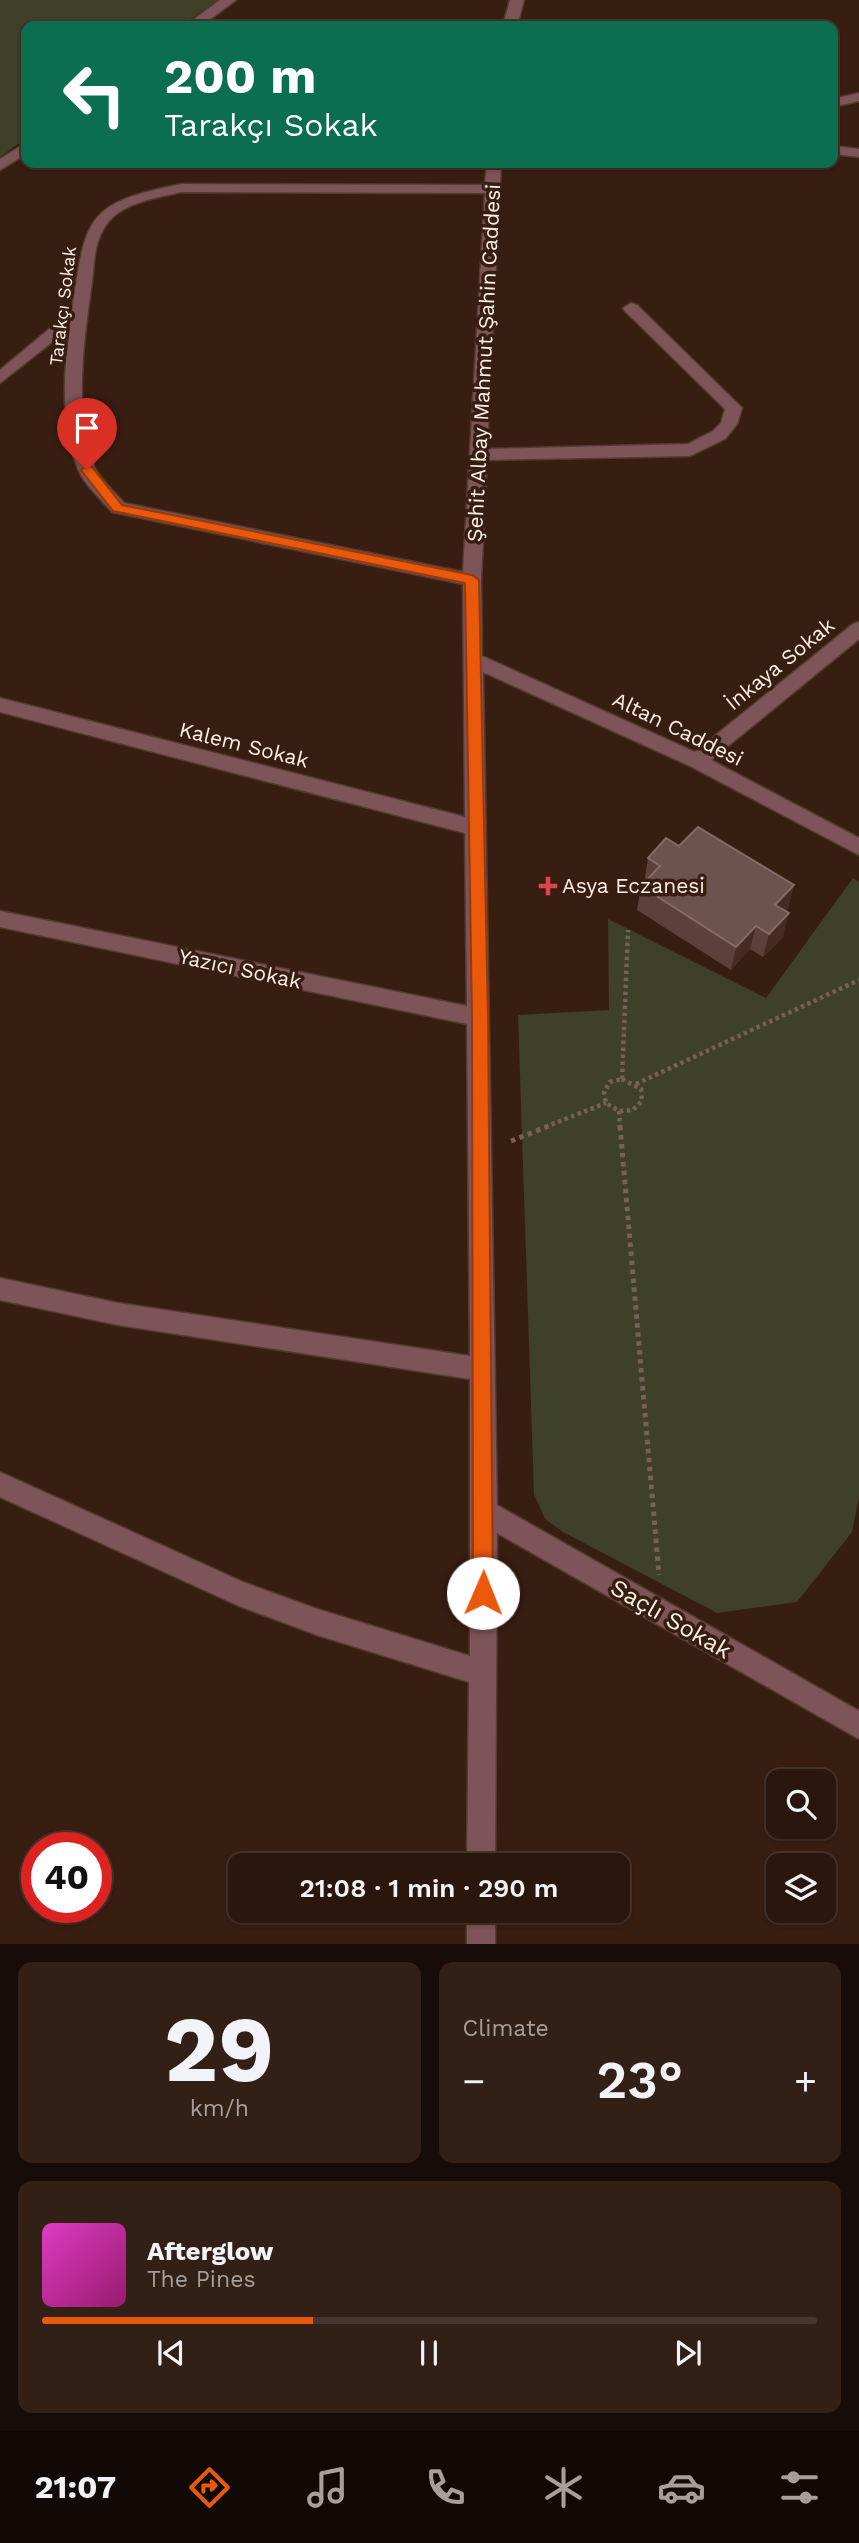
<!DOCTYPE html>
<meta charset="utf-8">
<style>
:root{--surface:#2a160d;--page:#321f16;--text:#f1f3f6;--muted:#a59f9d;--line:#46352e;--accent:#ea580c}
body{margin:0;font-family:"Work Sans",sans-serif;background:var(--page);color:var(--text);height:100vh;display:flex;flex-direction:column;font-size:26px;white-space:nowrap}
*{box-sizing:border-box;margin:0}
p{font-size:23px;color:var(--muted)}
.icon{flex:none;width:38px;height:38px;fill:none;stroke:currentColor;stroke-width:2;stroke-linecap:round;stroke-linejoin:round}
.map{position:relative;height:1944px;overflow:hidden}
.side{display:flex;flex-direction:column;gap:18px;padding:18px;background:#170c07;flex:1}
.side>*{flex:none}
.guide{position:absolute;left:21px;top:21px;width:817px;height:147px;border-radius:14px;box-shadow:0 2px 5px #0004,0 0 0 2px var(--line);background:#0b6e4f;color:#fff;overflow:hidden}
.buttons{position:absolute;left:766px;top:1769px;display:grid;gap:14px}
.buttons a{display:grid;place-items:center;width:70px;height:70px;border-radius:14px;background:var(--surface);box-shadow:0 2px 5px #0004,0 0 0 2px var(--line);font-size:35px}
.speed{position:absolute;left:21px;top:1832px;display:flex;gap:14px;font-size:35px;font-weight:700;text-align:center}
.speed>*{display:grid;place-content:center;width:91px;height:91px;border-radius:50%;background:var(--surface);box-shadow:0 2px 5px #0004,0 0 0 2px var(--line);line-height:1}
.speed .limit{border:10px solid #d22;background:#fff;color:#111}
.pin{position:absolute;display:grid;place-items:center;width:60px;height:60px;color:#fff;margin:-72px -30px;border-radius:50% 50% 50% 0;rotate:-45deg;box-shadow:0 0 7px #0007}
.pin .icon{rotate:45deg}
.me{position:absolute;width:77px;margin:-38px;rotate:1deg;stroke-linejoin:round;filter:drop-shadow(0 0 5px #0008)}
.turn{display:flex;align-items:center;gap:24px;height:147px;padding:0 28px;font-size:32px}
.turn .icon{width:91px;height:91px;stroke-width:2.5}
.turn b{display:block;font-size:49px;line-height:60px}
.big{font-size:52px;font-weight:600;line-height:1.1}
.side .tile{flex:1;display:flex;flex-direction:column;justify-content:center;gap:10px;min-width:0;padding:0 24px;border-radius:14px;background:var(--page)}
.side .dial{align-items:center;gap:0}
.dial b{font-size:91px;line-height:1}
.song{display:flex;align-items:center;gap:21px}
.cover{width:84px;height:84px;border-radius:10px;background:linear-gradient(135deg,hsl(310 70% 55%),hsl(320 70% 35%))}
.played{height:7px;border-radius:4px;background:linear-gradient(90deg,var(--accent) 35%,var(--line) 35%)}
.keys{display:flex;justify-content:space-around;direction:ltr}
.heat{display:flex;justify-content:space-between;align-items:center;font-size:38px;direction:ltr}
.side .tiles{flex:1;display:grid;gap:18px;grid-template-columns:1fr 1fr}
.tile:last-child{grid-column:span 2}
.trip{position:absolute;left:228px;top:1853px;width:402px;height:70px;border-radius:14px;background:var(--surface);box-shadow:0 2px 5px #0004,0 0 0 2px var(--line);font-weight:600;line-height:70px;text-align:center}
.tab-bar{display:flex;height:112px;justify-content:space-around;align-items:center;background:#110905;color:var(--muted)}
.tab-bar .icon{width:49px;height:49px}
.tab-bar .selected{color:var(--accent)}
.tab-bar b{font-size:32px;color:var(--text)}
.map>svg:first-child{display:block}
.green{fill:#3e4027}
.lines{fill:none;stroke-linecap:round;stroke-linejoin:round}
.minor-casing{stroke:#543a2f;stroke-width:3}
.path-far1{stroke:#786056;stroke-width:4.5;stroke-dasharray:3.5 3.5;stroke-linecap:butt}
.path{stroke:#786056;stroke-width:5;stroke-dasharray:4.5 4.5;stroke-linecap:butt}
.minor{fill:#7d5457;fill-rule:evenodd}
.wall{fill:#5d3f3b}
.shaded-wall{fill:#472a22}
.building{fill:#6e524e;stroke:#856b66;stroke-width:2}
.route{fill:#ea580c;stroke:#983908;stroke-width:2}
.health-dot{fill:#e0444e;stroke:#381d11;stroke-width:2.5}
.labels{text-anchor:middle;stroke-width:7;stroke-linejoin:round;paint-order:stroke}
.far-street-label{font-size:18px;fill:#feefe8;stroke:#381d11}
.street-label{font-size:21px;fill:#feefe8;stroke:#381d11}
.poi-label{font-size:21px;fill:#feefe8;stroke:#381d11;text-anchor:start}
.near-street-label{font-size:24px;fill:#feefe8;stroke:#381d11}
</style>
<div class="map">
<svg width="859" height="1945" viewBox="0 0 859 1945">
<rect width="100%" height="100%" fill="#381d11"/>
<g class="green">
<polygon points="0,0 218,0 181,26 26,26 26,138 0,157"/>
<polygon points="853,878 859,882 859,1497 852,1532 797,1602 717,1613 563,1532 545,1519 534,1494 518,1015 609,1010 608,919 766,998"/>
</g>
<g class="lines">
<g class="minor-casing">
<g id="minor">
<polygon points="220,0 236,0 201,26 185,26"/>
<polygon points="510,0 524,0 517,26 503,26"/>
<polygon points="859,93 859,101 833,107 833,99"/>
<polygon points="26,143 26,154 0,170 0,159"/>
<polygon points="833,146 859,149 859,157 833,154"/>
<path d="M487 163H501L487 449 688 444 713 431 721 423 725 409 625 311 623 308 631 303 637 305 742 408 737 424 725 439 690 456 487 460 481 580 482 656 695 752 853 624 859 622V639L711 760 859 838V855L690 766 483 672 497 1505 859 1711V1739L497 1533 495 1866H467L469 1682 317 1635 239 1606 0 1497V1472L243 1582 317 1609 470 1656V1379L118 1325 0 1300V1278L118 1303 470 1356 467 1024 0 927V911L467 1006 465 833 0 712V698L465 817 463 584 112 512C101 499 84 484 78 469 61 427 63 373 70 328L0 383V370L72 310C86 217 85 203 182 184L485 185ZM182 192 485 193 463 572 124 503C115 492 99 479 94 466 73 407 84 340 92 282 94 265 94 245 103 230 117 203 155 198 182 192Z"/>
<rect x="467" y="1911" width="28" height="34"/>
</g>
</g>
<g class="path-far1">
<polyline points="622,1079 628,930"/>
<polygon points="622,1079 641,1089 642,1101 633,1110 619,1111 606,1103 604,1092 610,1082"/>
<polyline points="636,1084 859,980"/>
<polyline points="619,1111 620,1127"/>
<polyline points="545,1127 606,1103"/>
</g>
<g class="path">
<polyline points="620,1126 659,1575"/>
<polyline points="511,1141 549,1126"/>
</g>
<use href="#minor" class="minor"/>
</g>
<polygon class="wall" points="679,846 794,885 788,908 785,911 783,937 763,957 750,949 731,970 637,910 641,886 644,883 648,858"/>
<g class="shaded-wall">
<polygon points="794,885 788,908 769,928 775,905"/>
<polygon points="789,913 783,937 763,957 769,934"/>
<polygon points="756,926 750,949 731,970 736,947"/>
</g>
<polygon class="building" points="698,827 794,885 775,905 789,913 769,934 756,926 736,947 641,886 660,866 648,858 666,838 679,846"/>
<polygon class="route" points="87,466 92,467 122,505 472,575 479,580 488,1018 493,1593 490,1600 483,1602 476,1600 473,1593 472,1018 465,583 113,511 81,470"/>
<path class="health-dot" d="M544.5 875.5h7v7h7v7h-7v7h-7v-7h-7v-7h7z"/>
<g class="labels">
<g class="far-street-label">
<text transform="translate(63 306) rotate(-83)" y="6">Tarakçı Sokak</text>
</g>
<g class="street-label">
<text transform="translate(484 363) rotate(-87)" y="7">Şehit Albay Mahmut Şahin Caddesi</text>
<text transform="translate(780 664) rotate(-39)" y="7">İnkaya Sokak</text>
<text transform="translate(678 729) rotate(26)" y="7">Altan Caddesi</text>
<text transform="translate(244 745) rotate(14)" y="7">Kalem Sokak</text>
<text transform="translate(240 969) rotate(12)" y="7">Yazıcı Sokak</text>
</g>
<g class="poi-label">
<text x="562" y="893">Asya Eczanesi</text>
</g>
<g class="near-street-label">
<text transform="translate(671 1619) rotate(30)" y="8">Saçlı Sokak</text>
</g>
</g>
</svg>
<div class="buttons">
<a><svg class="icon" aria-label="search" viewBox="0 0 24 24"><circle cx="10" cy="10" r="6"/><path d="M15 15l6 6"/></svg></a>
<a><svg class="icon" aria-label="layers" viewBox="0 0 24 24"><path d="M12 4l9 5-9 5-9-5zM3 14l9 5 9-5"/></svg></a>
</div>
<div class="speed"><div class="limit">40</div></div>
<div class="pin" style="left:87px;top:470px;background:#d93025"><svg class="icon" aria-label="arrive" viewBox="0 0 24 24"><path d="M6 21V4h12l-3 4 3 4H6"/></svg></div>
<svg class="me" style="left:483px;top:1593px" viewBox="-20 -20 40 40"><circle r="19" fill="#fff"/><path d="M0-13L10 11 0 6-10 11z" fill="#ea580c"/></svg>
<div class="trip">21:08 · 1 min · 290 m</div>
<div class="guide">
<div class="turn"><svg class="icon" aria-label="left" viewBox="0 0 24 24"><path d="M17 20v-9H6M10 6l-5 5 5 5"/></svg><div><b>200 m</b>Tarakçı Sokak</div></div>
</div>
</div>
<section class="side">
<div class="tiles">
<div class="tile dial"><b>29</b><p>km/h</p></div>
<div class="tile"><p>Climate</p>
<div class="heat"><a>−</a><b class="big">23°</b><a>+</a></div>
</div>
<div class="tile">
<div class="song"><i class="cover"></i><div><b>Afterglow</b><p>The Pines</p></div></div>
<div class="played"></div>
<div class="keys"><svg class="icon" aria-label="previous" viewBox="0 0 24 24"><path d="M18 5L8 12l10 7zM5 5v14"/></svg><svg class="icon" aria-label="pause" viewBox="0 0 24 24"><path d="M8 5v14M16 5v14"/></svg><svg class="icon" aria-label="next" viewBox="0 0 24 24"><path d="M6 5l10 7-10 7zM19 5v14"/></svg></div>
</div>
</div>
</section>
<nav class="tab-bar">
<b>21:07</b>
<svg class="icon selected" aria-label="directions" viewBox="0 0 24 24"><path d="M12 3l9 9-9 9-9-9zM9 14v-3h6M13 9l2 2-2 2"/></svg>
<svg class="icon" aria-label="music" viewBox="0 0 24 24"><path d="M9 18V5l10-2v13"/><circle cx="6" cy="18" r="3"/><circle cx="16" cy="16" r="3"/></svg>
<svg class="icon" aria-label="phone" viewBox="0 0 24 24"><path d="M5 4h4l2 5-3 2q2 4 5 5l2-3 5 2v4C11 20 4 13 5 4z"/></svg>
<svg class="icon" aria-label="climate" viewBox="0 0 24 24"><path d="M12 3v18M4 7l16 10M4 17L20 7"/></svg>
<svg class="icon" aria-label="car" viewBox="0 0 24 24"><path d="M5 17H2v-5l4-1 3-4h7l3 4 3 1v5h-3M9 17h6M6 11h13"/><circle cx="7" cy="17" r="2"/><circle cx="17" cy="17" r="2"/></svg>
<svg class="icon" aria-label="filters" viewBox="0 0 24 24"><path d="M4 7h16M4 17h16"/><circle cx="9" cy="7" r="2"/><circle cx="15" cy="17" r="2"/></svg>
</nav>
